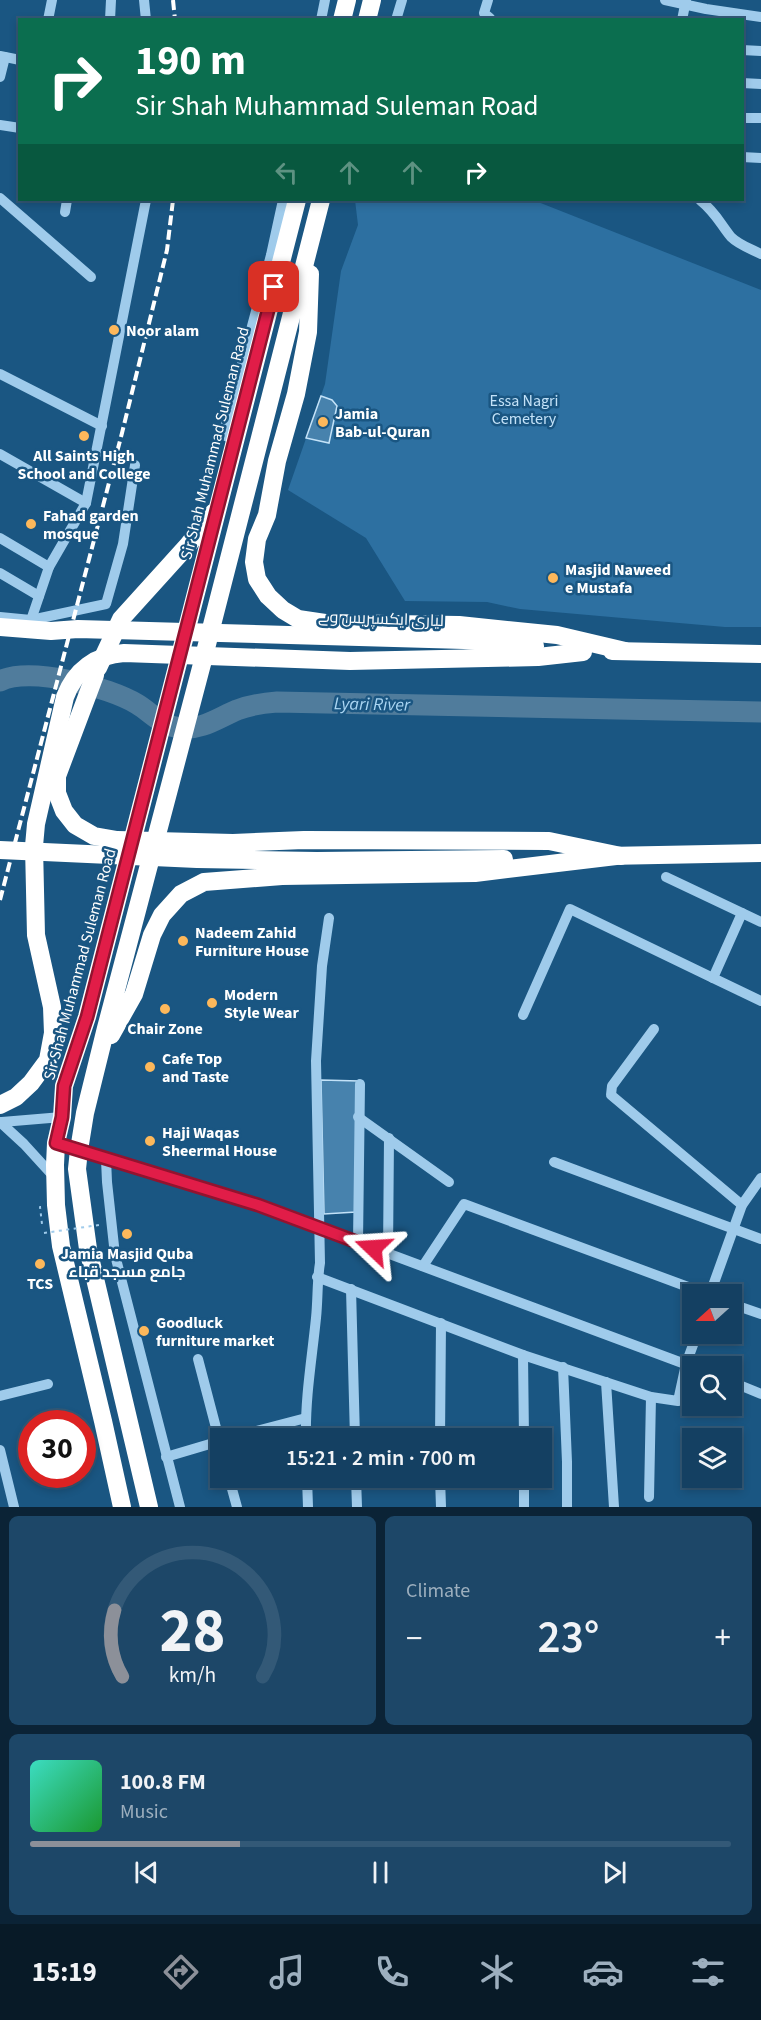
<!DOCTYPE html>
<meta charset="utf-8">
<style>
:root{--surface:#144062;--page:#1d4768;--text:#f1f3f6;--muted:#9dafbe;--line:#335977;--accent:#8c9099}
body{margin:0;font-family:"Source Sans 3",Cairo,sans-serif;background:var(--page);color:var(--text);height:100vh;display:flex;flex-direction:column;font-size:22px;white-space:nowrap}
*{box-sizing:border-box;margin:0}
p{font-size:20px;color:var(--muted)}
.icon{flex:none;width:33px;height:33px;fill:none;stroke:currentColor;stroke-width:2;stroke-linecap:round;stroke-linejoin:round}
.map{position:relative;height:1507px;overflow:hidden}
.side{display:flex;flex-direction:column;gap:9px;padding:9px;background:#0b2336;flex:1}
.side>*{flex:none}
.banner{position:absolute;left:18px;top:18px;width:726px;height:183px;border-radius:0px;box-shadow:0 3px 9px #0003,0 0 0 2px var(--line);background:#0b6e4f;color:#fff;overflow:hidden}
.needle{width:39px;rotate:249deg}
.tools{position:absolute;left:682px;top:1284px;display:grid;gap:12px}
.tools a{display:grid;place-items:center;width:60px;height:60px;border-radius:0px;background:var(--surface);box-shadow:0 3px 9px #0003,0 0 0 2px var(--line);font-size:30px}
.speed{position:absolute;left:18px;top:1410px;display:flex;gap:12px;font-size:30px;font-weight:700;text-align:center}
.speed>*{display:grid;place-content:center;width:78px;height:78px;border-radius:50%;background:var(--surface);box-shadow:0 3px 9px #0003,0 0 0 2px var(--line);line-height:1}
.speed .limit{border:9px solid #d22;background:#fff;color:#111}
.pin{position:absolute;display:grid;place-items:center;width:51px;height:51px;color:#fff;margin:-26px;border-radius:12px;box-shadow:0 3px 9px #0006}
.me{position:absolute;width:66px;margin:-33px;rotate:290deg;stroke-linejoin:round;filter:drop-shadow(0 0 4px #0008)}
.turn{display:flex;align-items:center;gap:21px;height:126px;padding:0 18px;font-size:27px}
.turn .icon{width:78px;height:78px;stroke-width:2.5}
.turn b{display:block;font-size:42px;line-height:51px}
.lanes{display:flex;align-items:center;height:57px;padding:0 18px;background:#0003;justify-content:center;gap:30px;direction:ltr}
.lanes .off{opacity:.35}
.big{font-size:45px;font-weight:600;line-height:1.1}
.side .widget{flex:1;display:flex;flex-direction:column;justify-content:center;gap:9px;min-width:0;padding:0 21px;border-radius:9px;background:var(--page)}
.side .dial{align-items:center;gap:0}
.dial svg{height:156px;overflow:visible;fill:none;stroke:var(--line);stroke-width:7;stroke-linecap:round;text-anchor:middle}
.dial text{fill:var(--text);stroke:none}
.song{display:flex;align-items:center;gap:18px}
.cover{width:72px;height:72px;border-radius:9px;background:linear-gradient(135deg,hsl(170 70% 55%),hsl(130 70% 35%))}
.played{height:6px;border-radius:3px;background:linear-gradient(90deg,var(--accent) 30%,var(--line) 30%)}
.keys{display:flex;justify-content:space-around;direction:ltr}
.heat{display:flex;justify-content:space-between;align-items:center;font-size:33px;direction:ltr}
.side .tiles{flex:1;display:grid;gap:9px;grid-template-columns:1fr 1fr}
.widget:last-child{grid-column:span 2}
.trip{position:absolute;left:210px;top:1428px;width:342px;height:60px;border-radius:0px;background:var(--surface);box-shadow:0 3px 9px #0003,0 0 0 2px var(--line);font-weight:600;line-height:60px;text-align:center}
.menu{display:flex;height:96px;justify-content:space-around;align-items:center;background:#081a27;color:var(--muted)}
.menu .icon{width:42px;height:42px}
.menu .active{color:var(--accent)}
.menu b{font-size:27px;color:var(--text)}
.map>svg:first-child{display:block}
.green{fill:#2d70a1}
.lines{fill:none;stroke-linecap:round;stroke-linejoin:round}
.river{stroke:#507c9c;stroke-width:21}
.building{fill:#4782ad;stroke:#c3e2f8;stroke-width:1.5}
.path{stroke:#9fcbeb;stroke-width:2;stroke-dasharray:3 4.5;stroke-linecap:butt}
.minor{stroke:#9fcbeb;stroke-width:10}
.highway{stroke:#fff;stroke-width:18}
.rail{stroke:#fff;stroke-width:4;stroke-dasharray:10 4.5;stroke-linecap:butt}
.path-bridge{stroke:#9fcbeb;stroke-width:2;stroke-dasharray:3 4.5;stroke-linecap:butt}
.highway-bridge{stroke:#fff;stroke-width:18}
.route-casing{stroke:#92132f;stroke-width:15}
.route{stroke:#e11d48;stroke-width:10}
.poi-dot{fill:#fdb85b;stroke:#1a5682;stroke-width:2}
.labels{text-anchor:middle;stroke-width:5;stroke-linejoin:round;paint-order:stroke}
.poi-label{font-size:16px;font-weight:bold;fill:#fff;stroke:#1a5682;text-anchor:start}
.park-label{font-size:16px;fill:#c3e2f8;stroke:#1a5682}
.street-label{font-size:16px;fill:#fff;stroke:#1a5682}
.water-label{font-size:18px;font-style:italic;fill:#aad5f2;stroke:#1a5682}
</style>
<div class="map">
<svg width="761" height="1507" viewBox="0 0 761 1507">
<rect width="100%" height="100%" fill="#1a5682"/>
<polygon class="green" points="355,200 533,200 761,290 761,627 725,627 520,609 487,602 405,601 366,538 288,490 325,384 341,271 358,225"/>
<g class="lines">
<path class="river" d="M0 681C30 666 109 687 137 704 152 713 162 727 181 728 202 730 218 718 237 710 250 705 263 703 277 702L761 712"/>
</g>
<g class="building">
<polygon points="321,396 332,400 337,406 329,443 306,438"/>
<polygon points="321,1080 359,1081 356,1212 324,1214"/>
</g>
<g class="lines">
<polyline class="path" points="41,1207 40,1207 42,1224"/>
<g class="minor">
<polyline points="144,0 146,20"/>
<polyline points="488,0 484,13 490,18 489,20"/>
<polyline points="665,0 706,9 761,17"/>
<polyline points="48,20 52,0"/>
<polyline points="110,20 111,0"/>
<polyline points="321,20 325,0"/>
<polyline points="396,20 402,0"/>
<polyline points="682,20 686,0"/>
<polyline points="742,50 761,51"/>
<polyline points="0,56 20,60"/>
<polyline points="0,77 5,57"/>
<polyline points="742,83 761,84"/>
<polyline points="742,118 761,118"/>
<polyline points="0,125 20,128"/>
<polyline points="742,157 761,158"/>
<polyline points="0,198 91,277"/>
<path d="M700 200C716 213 719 222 731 237 739 245 751 249 761 254"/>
<polyline points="65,212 67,200"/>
<polyline points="0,374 102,426"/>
<polyline points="235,440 223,435 271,255 283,200"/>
<polyline points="0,454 86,503"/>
<polyline points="0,538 49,567"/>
<polyline points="0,573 39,596"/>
<polyline points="0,617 31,620 106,604 123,544 135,465"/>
<polyline points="31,620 49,567 86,503 146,200"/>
<polyline points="666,877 742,913"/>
<polyline points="761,922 742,913 713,978 761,1001"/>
<polyline points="523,1015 570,909 713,978"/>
<polyline points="654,1029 612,1086 611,1095 742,1205"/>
<polyline points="358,1117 449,1182"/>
<polyline points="0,1122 24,1144 55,1178"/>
<polyline points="2,1122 62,1117"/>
<polyline points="79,1150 258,1205 693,1367"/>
<polyline points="106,1159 107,1182 115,1255 180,1507"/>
<polyline points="554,1162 761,1239"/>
<polyline points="358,1242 360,1084"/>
<polyline points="388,1253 389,1138"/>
<polyline points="423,1266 464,1204 707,1294"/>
<polyline points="317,1277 523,1355 651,1397 678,1401 686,1364 697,1334"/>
<polyline points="351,1289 355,1438"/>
<polyline points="710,1294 742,1205 761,1178"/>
<polyline points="732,1304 761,1314"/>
<polyline points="523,1355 524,1438"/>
<polyline points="198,1359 220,1443"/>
<polyline points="563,1367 567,1462 567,1507"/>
<polyline points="606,1382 614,1507"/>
<polyline points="732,1382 761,1394"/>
<polyline points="0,1396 48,1384"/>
<polyline points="230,1438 306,1418"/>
<path d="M306 1438C305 1398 312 1358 316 1318 318 1299 317 1281 320 1263L316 1061 322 966 329 918"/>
<polyline points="440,1438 441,1323"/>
<polyline points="0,1450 14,1507"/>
<polyline points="166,1457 220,1441"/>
<polyline points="229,1478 237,1507"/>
<polyline points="307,1478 308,1507"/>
<polyline points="356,1478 357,1507"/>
<polyline points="440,1478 441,1507"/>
<polyline points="524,1478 524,1507"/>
<polyline points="649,1497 651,1397"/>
</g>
<g class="highway">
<polyline points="342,20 347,0"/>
<polyline points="367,20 372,0"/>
<polyline points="310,274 308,332 296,394 277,461 267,515 257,539 254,562 257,579 268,596 283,610 298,619 325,623 459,625 557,635 625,651"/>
<polyline points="612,651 761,654"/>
<polyline points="98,668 121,619 188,545 213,513"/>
<polyline points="607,856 761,853"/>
<polyline points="317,861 504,859"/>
<polyline points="111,1035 134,994 152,935 162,915 181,894 204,882 282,876 475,873 616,856"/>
<polyline points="0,1105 16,1097 31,1083 48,1060 53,1033 52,1007 36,935 34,846"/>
<polyline points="122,1507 103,1421 61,1246 56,1205 55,1165 56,1143 62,1117 64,1086 87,1017 297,200"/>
<polyline points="149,1507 88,1249 77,1169 79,1150 85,1113 106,1028 202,664 321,200"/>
</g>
<g class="rail">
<polyline points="173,0 175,20"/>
<polyline points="0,900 122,433 167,250 173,200"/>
</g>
<polyline class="path-bridge" points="44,1233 99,1225"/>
<g class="highway-bridge">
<polyline points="0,627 51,631 78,629 464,640 535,646"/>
<polyline points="95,675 57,776 57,793 64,811 75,825 94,836 117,840 233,843 304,840 549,841 621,856"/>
<path d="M34 846 36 824 65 697C75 670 96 655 124 653L350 661 538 657 583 652"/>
<polyline points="0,850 197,859 317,861"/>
</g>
</g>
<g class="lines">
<g class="route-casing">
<polyline id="route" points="274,287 87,1017 64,1086 62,1117 56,1143 258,1205 373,1248"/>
</g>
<use href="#route" class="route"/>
</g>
<g class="poi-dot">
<circle cx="114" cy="330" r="6"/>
<circle cx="323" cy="422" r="6"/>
<circle cx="84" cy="436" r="6"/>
<circle cx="31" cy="524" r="6"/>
<circle cx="553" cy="578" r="6"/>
<circle cx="183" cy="941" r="6"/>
<circle cx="212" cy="1003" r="6"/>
<circle cx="165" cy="1009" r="6"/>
<circle cx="150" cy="1067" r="6"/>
<circle cx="150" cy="1141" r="6"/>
<circle cx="127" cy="1234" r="6"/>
<circle cx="40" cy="1264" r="6"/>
<circle cx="144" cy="1331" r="6"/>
</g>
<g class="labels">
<g class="poi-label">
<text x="126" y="336">Noor alam</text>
<text x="335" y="419">Jamia<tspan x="335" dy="18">Bab-ul-Quran</tspan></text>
<text x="84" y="461" text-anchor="middle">All Saints High<tspan x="84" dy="18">School and College</tspan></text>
<text x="43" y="521">Fahad garden<tspan x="43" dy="18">mosque</tspan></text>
<text x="565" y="575">Masjid Naweed<tspan x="565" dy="18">e Mustafa</tspan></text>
<text x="195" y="938">Nadeem Zahid<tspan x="195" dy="18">Furniture House</tspan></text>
<text x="224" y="1000">Modern<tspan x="224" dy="18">Style Wear</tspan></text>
<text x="165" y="1034" text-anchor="middle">Chair Zone</text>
<text x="162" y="1064">Cafe Top<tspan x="162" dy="18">and Taste</tspan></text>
<text x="162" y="1138">Haji Waqas<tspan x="162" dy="18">Sheermal House</tspan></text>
<text x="127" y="1259" text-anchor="middle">Jamia Masjid Quba<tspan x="127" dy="18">جامع مسجد قباء</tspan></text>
<text x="40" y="1289" text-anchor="middle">TCS</text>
<text x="156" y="1328">Goodluck<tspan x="156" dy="18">furniture market</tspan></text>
</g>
<g class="park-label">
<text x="524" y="406">Essa Nagri<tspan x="524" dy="18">Cemetery</tspan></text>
</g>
<g class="street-label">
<text transform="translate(214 443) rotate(-76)" y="6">Sir Shah Muhammad Suleman Raod</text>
<text transform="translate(381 618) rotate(2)" y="6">لیاری ایکسپریس وے</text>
<text transform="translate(79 964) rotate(-75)" y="6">Sir Shah Muhammad Suleman Road</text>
</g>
<g class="water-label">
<text transform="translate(372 704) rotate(1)" y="6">Lyari River</text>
</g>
</g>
</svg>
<div class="tools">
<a><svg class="needle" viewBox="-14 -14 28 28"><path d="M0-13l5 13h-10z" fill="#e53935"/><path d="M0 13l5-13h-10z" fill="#9dafbe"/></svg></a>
<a><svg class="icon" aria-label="search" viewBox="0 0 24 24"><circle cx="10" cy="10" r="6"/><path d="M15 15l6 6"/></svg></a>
<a><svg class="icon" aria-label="layers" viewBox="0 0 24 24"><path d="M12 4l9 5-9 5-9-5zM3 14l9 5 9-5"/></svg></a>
</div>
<div class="speed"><div class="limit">30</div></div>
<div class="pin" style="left:274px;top:287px;background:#d93025"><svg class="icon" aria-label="arrive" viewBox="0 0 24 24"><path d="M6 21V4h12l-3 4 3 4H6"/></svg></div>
<svg class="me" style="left:373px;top:1248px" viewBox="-20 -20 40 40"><path d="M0-17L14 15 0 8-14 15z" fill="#e11d48" stroke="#fff" stroke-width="4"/></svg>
<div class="trip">15:21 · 2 min · 700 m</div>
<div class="banner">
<div class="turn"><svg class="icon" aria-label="right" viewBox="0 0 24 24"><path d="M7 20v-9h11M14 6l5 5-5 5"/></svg><div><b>190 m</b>Sir Shah Muhammad Suleman Road</div></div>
<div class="lanes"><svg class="icon off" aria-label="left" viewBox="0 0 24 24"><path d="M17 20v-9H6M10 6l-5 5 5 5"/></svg><svg class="icon off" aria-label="ahead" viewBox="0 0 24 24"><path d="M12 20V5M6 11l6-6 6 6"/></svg><svg class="icon off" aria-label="ahead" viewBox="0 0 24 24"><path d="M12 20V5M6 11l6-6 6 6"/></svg><svg class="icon" aria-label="right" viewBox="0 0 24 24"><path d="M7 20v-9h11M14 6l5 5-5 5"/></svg></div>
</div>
</div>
<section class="side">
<div class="tiles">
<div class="widget dial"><svg viewBox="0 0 100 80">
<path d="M14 69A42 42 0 1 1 86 69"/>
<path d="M14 69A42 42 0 0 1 10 35" stroke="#8c9099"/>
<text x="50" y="56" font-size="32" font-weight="700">28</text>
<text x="50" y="72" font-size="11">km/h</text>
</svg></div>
<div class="widget"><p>Climate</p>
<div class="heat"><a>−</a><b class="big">23°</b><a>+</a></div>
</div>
<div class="widget">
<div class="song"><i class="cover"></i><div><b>100.8 FM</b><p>Music</p></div></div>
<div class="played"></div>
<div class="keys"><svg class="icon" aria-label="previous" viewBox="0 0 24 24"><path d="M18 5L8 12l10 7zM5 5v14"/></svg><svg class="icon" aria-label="pause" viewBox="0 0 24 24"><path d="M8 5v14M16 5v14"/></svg><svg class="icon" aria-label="next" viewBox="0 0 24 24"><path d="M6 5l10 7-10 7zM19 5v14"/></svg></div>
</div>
</div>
</section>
<nav class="menu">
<b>15:19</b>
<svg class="icon active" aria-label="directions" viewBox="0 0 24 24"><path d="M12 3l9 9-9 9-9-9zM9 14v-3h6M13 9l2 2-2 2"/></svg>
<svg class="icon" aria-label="music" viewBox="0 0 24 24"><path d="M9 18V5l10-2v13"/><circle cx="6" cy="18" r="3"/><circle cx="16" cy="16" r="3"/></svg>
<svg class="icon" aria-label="phone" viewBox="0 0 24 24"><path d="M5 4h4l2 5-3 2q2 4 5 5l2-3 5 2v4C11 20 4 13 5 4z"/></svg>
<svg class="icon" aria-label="climate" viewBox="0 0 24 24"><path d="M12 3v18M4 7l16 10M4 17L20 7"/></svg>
<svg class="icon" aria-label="car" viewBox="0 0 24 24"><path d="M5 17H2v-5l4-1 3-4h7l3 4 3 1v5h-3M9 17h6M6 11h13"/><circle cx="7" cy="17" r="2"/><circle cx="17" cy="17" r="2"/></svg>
<svg class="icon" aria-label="filters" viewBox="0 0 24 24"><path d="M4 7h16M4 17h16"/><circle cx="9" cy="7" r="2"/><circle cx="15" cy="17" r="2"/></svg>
</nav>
